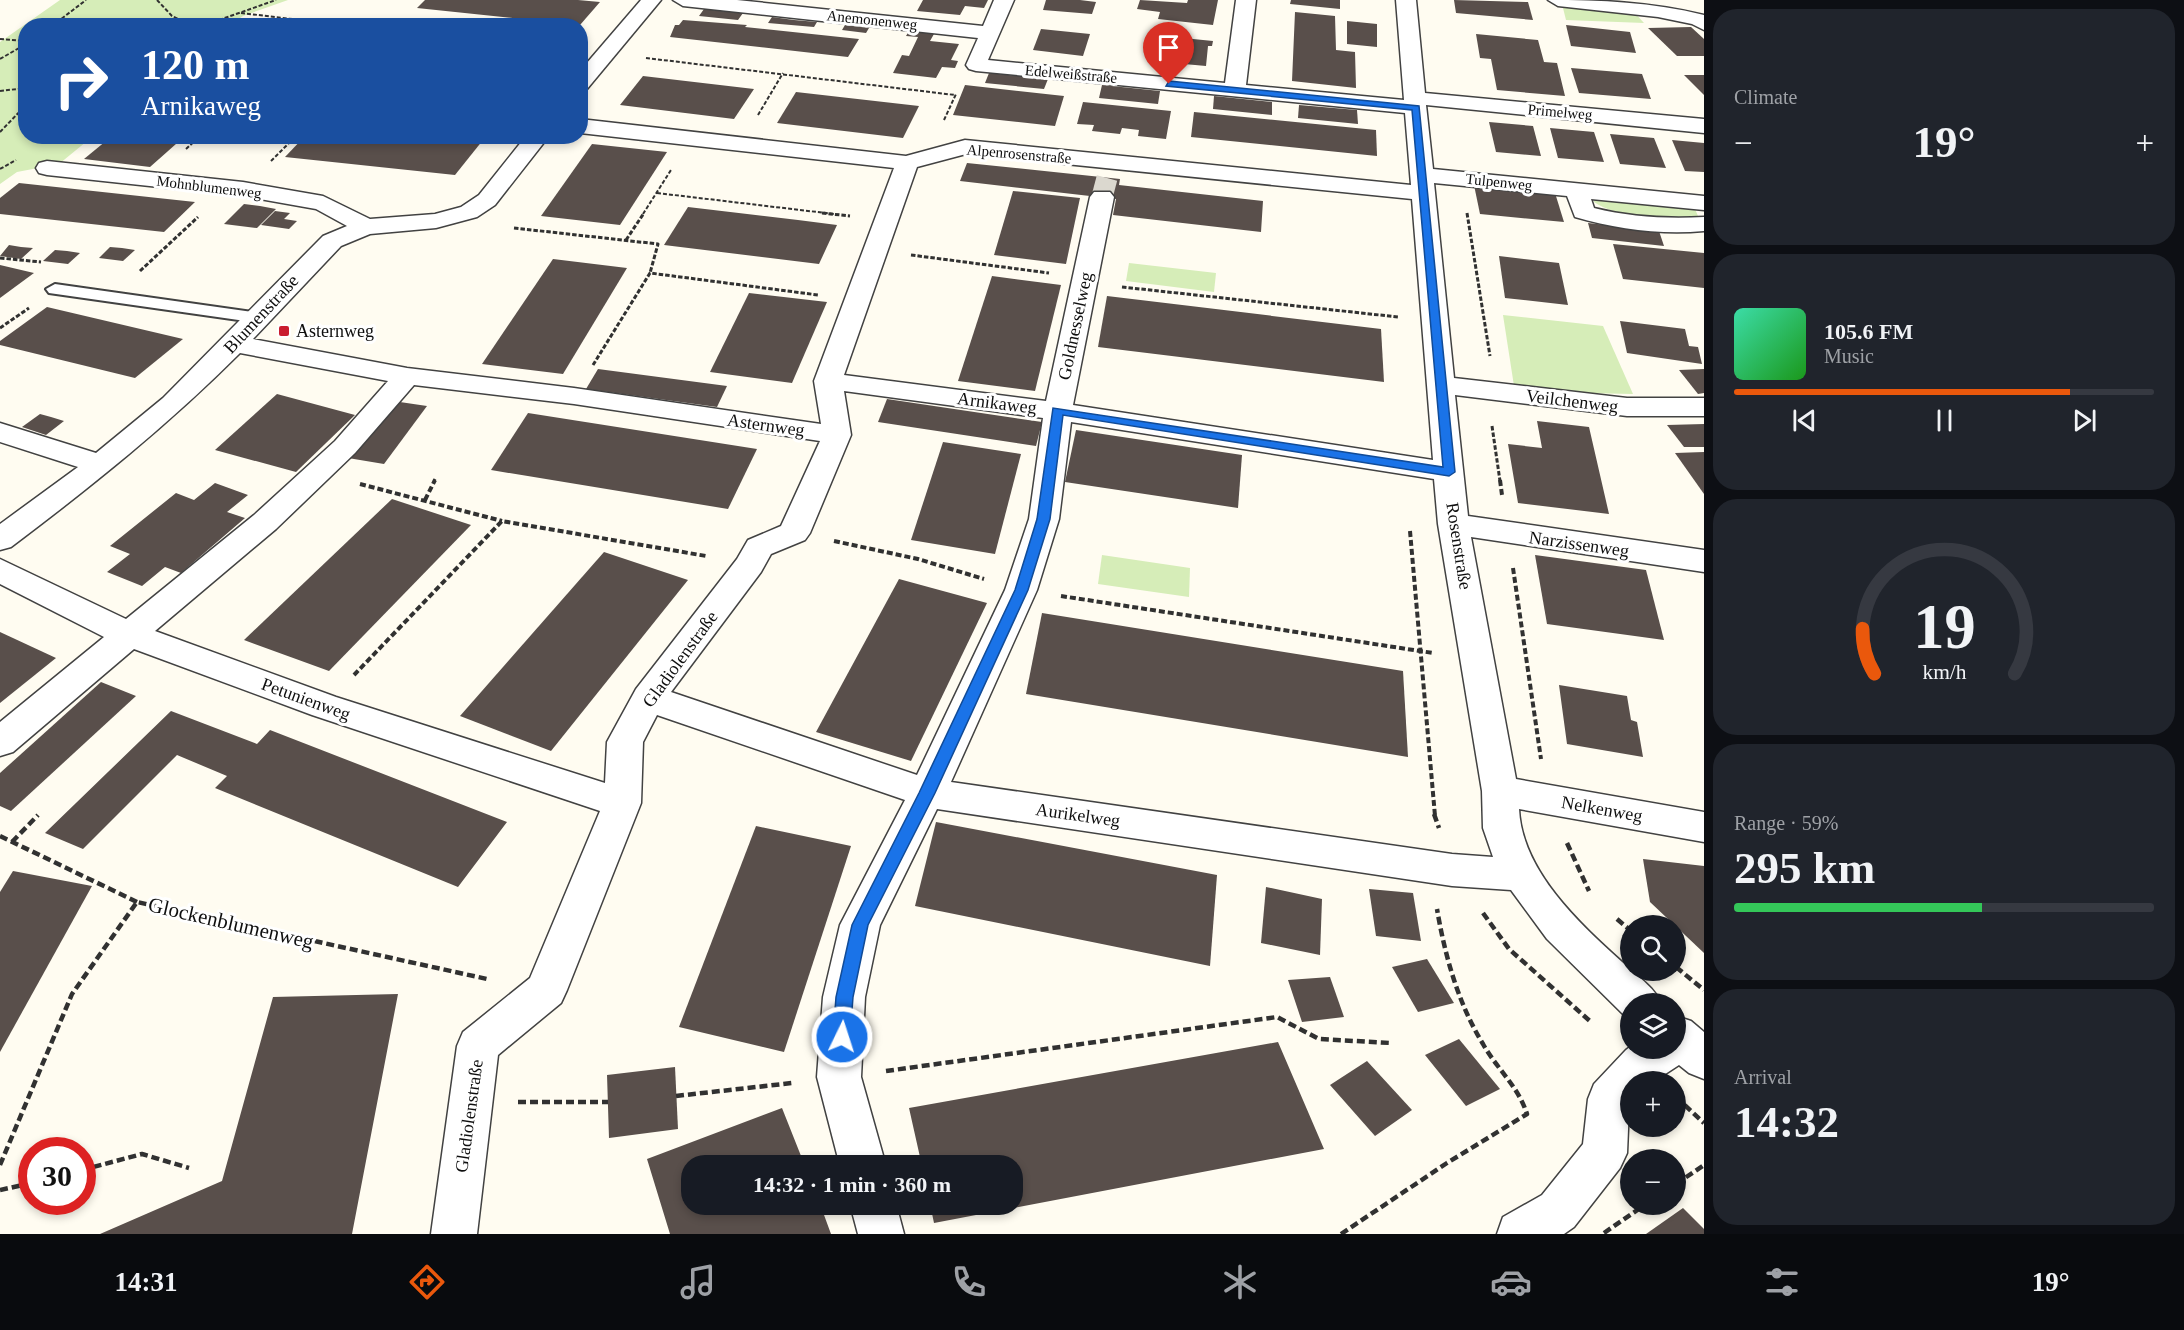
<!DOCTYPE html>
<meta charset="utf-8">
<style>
:root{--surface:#171b24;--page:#20242c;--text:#f1f3f6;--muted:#9ea1a6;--line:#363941;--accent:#ea580c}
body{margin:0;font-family:"Times New Roman",serif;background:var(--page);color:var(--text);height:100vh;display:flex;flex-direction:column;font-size:22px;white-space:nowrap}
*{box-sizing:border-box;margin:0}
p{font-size:20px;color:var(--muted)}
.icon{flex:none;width:33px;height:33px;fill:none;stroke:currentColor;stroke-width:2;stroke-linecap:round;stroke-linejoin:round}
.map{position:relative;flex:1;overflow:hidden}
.details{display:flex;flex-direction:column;gap:9px;padding:9px;background:#0d0f14;width:480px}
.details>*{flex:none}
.guide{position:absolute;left:18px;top:18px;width:570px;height:126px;border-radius:24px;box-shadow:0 3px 9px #0003;background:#1a4fa0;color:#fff;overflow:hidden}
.buttons{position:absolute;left:1620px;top:915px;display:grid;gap:12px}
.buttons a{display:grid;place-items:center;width:66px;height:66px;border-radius:50%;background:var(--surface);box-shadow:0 3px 9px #0003;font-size:30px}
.speed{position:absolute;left:18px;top:1137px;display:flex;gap:12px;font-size:30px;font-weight:700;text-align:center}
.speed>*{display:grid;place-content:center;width:78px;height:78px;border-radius:50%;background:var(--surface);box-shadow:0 3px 9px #0003;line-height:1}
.speed .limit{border:9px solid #d22;background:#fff;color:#111}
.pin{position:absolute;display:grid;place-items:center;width:51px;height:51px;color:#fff;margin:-62px -26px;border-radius:50% 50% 50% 0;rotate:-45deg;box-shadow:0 0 6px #0007}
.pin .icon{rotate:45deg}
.me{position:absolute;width:66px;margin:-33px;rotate:4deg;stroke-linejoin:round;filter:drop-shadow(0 0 4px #0008)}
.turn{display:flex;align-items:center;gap:21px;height:126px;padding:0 24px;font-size:27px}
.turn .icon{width:78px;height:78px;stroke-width:2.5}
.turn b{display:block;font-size:42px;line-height:51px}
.big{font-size:45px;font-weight:700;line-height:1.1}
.details .tile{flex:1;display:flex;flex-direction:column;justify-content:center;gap:9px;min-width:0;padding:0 21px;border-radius:24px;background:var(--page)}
.details .dial{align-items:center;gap:0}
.dial svg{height:156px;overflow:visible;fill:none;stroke:var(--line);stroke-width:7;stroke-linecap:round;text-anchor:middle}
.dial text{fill:var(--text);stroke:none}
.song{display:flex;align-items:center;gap:18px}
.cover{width:72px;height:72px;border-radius:9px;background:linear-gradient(135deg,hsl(160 70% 55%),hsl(120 70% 35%))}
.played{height:6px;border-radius:3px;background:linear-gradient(90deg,var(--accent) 80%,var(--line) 80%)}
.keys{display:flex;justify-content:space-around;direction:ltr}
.heat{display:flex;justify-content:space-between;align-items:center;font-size:33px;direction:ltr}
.charge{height:9px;border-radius:4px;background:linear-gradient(90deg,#34c759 59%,var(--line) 0)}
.trip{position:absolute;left:681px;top:1155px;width:342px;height:60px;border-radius:24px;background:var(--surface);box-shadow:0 3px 9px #0003;font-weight:700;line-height:60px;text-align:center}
.tabs{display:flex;height:96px;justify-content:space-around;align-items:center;background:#090b0e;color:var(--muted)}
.tabs .icon{width:42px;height:42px}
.tabs .current{color:var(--accent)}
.tabs b{font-size:27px;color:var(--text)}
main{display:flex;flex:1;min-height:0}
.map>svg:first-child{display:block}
.green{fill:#d6edb8}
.building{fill:#594f4b}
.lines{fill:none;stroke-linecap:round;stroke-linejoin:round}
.street-tunnel{stroke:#dbd8cf;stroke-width:21;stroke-dasharray:21 10;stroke-linecap:butt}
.lane-casing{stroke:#424242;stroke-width:4}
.street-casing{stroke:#424242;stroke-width:3}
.path-far3{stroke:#313131;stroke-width:2;stroke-dasharray:4 2;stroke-linecap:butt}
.path-far2{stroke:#313131;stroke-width:3;stroke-dasharray:4.5 2;stroke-linecap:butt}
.path-far1{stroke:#313131;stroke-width:4;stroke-dasharray:6 3;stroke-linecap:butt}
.path{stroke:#313131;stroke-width:4.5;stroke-dasharray:8 4;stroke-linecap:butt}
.lane{fill:#fff;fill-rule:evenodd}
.street{fill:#fff;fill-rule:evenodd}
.route{fill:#1a73e8;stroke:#114b97;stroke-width:1.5}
.poi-dot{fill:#ca1d2f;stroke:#fff;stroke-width:2}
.labels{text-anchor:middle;stroke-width:6;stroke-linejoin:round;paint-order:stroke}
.far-street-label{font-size:15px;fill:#0f0f0f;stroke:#fff}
.street-label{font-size:18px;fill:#0f0f0f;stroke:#fff}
.poi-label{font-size:18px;fill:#0f0f0f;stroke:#fff;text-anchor:start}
.near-street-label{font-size:21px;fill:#0f0f0f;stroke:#fff}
</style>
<main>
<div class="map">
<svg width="1704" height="1234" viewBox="0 0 1704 1234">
<rect width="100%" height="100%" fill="#fffcf1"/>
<g class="green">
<polygon points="60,0 288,0 243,16 230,25 26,26 26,136 92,137 59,164 17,172 0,184 0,42"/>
<polygon points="1562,4 1634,12 1644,23 1566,20"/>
<path d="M1594 196 1695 209 1698 216 1693 221C1665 218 1616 218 1594 202Z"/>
<polygon points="1129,263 1216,273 1214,292 1126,281"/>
<polygon points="1503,315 1603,326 1633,394 1583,393 1514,386"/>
<polygon points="1102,555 1190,568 1189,597 1098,584"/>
</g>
<g class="building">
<polygon points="425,0 578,0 600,2 580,25 417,8"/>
<polygon points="923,0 988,0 984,8 965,6 960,15 917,11"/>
<polygon points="1046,0 1080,0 1096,2 1092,14 1043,10"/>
<polygon points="1140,0 1187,3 1188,0 1218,0 1213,25 1158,19 1160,12 1137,9"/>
<polygon points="1291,0 1340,0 1340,9 1290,4"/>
<polygon points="1454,0 1528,2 1533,20 1456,13"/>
<polygon points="704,9 722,11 743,13 738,20 699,16"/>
<polygon points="1295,12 1335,16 1336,50 1355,52 1356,88 1292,81"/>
<polygon points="772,17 794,20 817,22 814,27 768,23"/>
<polygon points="683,20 747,25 745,27 859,39 848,57 670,37 675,25 679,25"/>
<polygon points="1347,21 1377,24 1377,47 1347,44"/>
<polygon points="845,25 869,28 866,33 842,30"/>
<polygon points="1566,25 1630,32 1636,53 1571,46"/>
<polygon points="1691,27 1704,39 1704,56 1677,56 1648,28"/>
<polygon points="1041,29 1090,34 1083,56 1033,50"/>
<polygon points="909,31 934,34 930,41 959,44 951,60 958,61 955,68 942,67 936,78 893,73 902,55 909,56 918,37 906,36"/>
<polygon points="1476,34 1538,40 1544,62 1557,63 1565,96 1497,90 1491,59 1480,58"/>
<polygon points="1173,37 1213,41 1212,46 1208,46 1206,66 1162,62 1165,42 1172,42"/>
<polygon points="1571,68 1642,74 1651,99 1579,93"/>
<polygon points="989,73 1048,79 1044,89 985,83"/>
<polygon points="1684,75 1704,75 1704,95"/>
<polygon points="643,76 754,89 734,119 620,105"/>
<polygon points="965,85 1064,96 1055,126 953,115"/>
<polygon points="1102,85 1160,91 1158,104 1099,98"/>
<polygon points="796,92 919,106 903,138 777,123"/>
<polygon points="1214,96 1272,102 1272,115 1213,109"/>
<polygon points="1083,102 1171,111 1166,139 1138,136 1139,130 1122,128 1120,134 1092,131 1094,125 1077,124"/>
<polygon points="1299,105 1357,110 1358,124 1298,118"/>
<polygon points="1194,112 1376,130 1377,156 1191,137"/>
<polygon points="1489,122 1533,126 1541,156 1496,152"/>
<polygon points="1550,128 1594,132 1604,162 1558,158"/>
<polygon points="1610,134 1654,138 1666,168 1620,164"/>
<polygon points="112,136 185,136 150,167 84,159"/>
<polygon points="305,136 445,136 483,140 455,175 285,157"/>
<polygon points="1672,140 1704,143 1704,172 1685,171"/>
<polygon points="592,144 667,152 620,225 541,216"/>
<polygon points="967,163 1120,179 1119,185 1263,201 1261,232 1113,215 1116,199 960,181"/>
<polygon points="19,183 195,202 164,232 0,214 0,198"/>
<polygon points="1474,185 1555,193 1564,222 1480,214"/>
<polygon points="1013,191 1080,198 1066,264 994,255"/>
<polygon points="244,204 260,206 276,209 257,228 224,224"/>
<polygon points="688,207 798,220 837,225 819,264 664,245"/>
<polygon points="275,211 290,213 284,219 297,221 289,229 261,225"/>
<polygon points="1588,223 1659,231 1664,246 1592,238"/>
<polygon points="1613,244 1704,253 1704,288 1623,279"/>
<polygon points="9,245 21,247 33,248 21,259 0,256"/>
<polygon points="110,247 122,248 135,250 123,261 99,258"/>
<polygon points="55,250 67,251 80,253 68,264 43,261"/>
<polygon points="1499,256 1559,263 1568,305 1505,298"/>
<polygon points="553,259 627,268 563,374 482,364"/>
<polygon points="0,265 34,273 0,298"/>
<polygon points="992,276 1061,285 1035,391 958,381"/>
<polygon points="749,293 827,302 792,383 710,372"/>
<polygon points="1107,296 1381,329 1384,382 1098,347"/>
<polygon points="47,307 183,339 135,378 0,345 0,341"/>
<polygon points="1620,321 1685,329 1689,346 1698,347 1702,364 1627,353"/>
<polygon points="598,369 727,386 717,407 586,389"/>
<polygon points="1704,369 1704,393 1698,394 1679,370"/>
<polygon points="277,394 355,415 296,472 215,450"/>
<polygon points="887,399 1042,422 1036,446 878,422"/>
<polygon points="393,401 427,406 384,464 348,458"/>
<polygon points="528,413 757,449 728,509 491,470"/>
<polygon points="40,414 51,417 64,421 46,435 22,427"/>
<polygon points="1537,421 1589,427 1609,514 1518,503 1508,444 1542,448"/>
<polygon points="1704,424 1704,447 1684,447 1667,425"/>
<polygon points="1076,430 1242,455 1238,508 1065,482"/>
<polygon points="943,442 1021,454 995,554 911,540"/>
<polygon points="1704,452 1704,494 1675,453"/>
<polygon points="215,483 248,495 227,512 245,518 181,573 165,567 142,586 107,572 130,554 110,546 176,493 194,500"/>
<polygon points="392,499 471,525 329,671 244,640"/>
<polygon points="604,552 688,580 551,751 460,716"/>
<polygon points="1535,555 1646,570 1664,640 1547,624"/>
<polygon points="899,579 987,603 911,761 816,732"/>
<polygon points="1042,613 1403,671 1408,757 1026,694"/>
<polygon points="0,632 56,658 0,703"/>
<polygon points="101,682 136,696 11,811 0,806 0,773"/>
<polygon points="1559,685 1627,696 1631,720 1637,722 1643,757 1567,744"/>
<polygon points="171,711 257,744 270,730 507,822 458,887 215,788 227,776 177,755 83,849 45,833"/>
<polygon points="936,822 1217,875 1210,966 915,906"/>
<polygon points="756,826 851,846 784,1052 679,1027"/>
<polygon points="1643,859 1704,866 1704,953 1650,902"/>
<polygon points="13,871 92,886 0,1052 0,892"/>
<polygon points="1266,887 1322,899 1320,955 1261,943"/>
<polygon points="1369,889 1413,893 1421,941 1376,936"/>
<polygon points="1427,959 1454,1003 1418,1012 1392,967"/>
<polygon points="1330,977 1344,1017 1302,1022 1288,980"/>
<polygon points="398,994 352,1234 100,1234 222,1181 273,997"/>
<polygon points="1459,1039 1500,1089 1466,1106 1425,1055"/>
<polygon points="1278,1042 1324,1149 934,1223 930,1204 1012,1204 1012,1166 922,1166 909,1108"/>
<polygon points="1367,1061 1412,1110 1375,1136 1330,1085"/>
<polygon points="675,1067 678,1129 609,1138 607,1075"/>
<polygon points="782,1108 805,1166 692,1166 692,1204 820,1204 831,1234 670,1234 647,1159"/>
<polygon points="1683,1208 1704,1229 1704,1234 1646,1234"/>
</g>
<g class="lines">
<polyline class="street-tunnel" points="1102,197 1107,178"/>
<g class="lane-casing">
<polygon id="lane" points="55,284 259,313 268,318 259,323 49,293 46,289"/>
</g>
<g class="street-casing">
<g id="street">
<polygon points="641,0 661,0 587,89 580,91 580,71"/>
<path d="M673 0H737L983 26 994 0H1014L988 60 1225 83 1236 0H1256L1246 85 1404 100 1396 0H1416L1425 93 1704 119V133L1426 105 1433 169 1704 196V210L1591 199 1594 208C1630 217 1667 219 1704 217V231C1660 235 1617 229 1575 217L1567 196 1434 183 1454 378 1627 398H1704V416H1627L1455 395 1468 516 1704 550V572L1471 537 1516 779 1704 812V842L1519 809C1522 875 1587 930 1631 970 1643 981 1654 988 1662 1004H1630V1019L1626 1017 1547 939 1511 890 1452 886 937 809 880 925 865 997 861 1077 886 1166H840L817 1077 823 997 840 925 905 800 657 715 643 742 641 803 567 990 561 1003 498 1055 477 1234H431L457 1046 463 1032 530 978 600 811 312 715 134 649 13 752 0 756V722L104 637 0 584V559L126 619 254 515 335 441 388 381 240 353C168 425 92 486 11 547L0 550V524L78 467 0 442V423L96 453 163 398 323 236 347 226 316 209 243 196 47 175 39 173 36 168 39 163 47 161 243 182 323 196 370 219 435 214 461 207 479 195 526 136H549L495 205 477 217 436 228 370 234 341 246 253 339 407 368 574 388 821 424 814 381 894 168 580 133V119L906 156 965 140 1411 185 1405 113 976 71 969 69 966 65 978 38 683 6ZM966 154 1412 199 1433 460 1073 405 1114 197 1110 192H1094L1090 197 1046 401 844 375 917 167ZM414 385 574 404 820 441 781 526 748 540 737 559 636 689 607 742 605 783 336 697 155 631 276 529 355 453ZM844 391 1043 418 1029 519 1005 590 917 775 671 692 761 572 771 554 805 540 810 533 851 435ZM1071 422 1434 479 1438 524 1482 791 1483 828 1493 857 1452 854 951 782 1037 590 1059 519Z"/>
<path d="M1548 0C1602 0 1652 2 1704 15V30L1692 24 1658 17 1558 6Z"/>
<polygon points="1676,1016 1691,1021 1704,1032 1704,1079 1689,1073 1679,1065 1653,1082 1630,1082 1627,1153 1620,1168 1574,1227 1564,1234 1497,1234 1503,1217 1542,1195 1583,1144 1588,1099 1594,1084 1626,1050 1630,1047 1676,1048"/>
<polygon points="850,1204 896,1204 904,1234 858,1234"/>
</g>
</g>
<g class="path-far3">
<polyline points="157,0 172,16 193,26"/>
<polyline points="241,13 351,26"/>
<polyline points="52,26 86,0"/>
<polyline points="202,26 276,0"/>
<polyline points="0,39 26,41"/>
<polyline points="646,58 955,95"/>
<polyline points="0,59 26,44"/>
<polyline points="0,91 26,88"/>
<polyline points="758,115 783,73"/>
<polyline points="944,120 956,94"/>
<polyline points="0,132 26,105"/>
<polyline points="186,149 200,136"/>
<polyline points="271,161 296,136"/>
<polyline points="0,169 16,160"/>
<polyline points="657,193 834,214"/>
<polyline points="643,214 671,170"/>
</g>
<g class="path-far2">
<polyline points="822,213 850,216"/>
<polyline points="1467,213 1490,356"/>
<polyline points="514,228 658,244 650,273"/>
<polyline points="626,240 644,213"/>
<polyline points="911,255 1049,273"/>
<polyline points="0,258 41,262"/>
<polyline points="140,271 198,217"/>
<polyline points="1122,287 1398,317"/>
<polyline points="0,328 29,308"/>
<polyline points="593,365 650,273 818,295"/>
<polyline points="1492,426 1500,481"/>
<polyline points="434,481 435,479"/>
</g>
<g class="path-far1">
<polyline points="1500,480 1502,495"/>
<polyline points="360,484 502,521"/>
<polyline points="425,500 435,480"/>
<polyline points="1410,531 1435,816"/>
<polyline points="834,541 918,559 984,579"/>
<polyline points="1513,568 1541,759"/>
<polyline points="1061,596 1433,653"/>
<polyline points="354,675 502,521 706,556"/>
</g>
<g class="path">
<polyline points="1434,814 1439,828"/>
<polyline points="0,836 137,902"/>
<polyline points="12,842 38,815"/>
<polyline points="1567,843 1589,891"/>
<polyline points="1483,913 1509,949 1591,1022"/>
<polyline points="1617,919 1630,930"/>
<polyline points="1676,967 1704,990"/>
<polyline points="886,1071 1277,1017 1319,1039 1391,1043"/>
<polyline points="676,1096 792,1083"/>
<polyline points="1676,1097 1704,1123"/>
<polyline points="518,1102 608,1102"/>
<polyline points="0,1165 72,994 137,902 487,979"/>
<polyline points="82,1170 142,1154 189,1168"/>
<polyline points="1676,1184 1704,1165"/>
<polyline points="0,1190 32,1183"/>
<polyline points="1604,1233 1646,1204"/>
<path d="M1341 1234 1447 1163 1527 1114C1518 1086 1497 1069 1483 1044 1458 1003 1445 956 1437 909"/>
</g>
<use href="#lane" class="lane"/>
<use href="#street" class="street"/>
</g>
<polygon class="route" points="1169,81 1419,106 1455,472 1449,476 1063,415 1050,519 1028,590 935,793 868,925 853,997 850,1037 848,1043 842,1045 835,1043 833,1037 836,997 852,925 919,793 1015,590 1037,519 1053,408 1443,467 1412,110 1166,86"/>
<rect class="poi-dot" x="278" y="325" width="12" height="12" rx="3"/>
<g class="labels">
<g class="far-street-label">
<text transform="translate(872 20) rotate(6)" y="5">Anemonenweg</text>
<text transform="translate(1071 74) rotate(5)" y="5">Edelweißstraße</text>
<text transform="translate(1560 112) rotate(5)" y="5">Primelweg</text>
<text transform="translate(1019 154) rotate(5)" y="5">Alpenrosenstraße</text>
<text transform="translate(1499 182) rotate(6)" y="5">Tulpenweg</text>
<text transform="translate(209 187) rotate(7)" y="5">Mohnblumenweg</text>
</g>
<g class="street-label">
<text transform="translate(261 314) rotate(-47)" y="6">Blumenstraße</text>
<text transform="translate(1075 326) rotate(-78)" y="6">Goldnesselweg</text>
<text transform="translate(1572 401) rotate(7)" y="6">Veilchenweg</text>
<text transform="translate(997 403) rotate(7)" y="6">Arnikaweg</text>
<text transform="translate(766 425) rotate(8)" y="6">Asternweg</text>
<text transform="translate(1579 544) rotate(8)" y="6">Narzissenweg</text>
<text transform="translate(1459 546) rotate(81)" y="6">Rosenstraße</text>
<text transform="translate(680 659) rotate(-54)" y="6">Gladiolenstraße</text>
<text transform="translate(306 699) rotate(20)" y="6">Petunienweg</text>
<text transform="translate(1602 809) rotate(10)" y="6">Nelkenweg</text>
<text transform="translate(1078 815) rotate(8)" y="6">Aurikelweg</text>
<text transform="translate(469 1116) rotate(-82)" y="6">Gladiolenstraße</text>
</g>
<g class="poi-label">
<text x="296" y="337">Asternweg</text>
</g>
<g class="near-street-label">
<text transform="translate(231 923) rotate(13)" y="7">Glockenblumenweg</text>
</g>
</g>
</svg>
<div class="buttons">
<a><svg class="icon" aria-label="search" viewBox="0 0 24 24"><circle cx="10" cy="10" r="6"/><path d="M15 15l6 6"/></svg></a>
<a><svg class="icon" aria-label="layers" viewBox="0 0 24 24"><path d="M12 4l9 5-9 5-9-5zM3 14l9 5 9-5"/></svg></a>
<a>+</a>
<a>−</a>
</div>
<div class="speed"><div class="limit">30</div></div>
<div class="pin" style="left:1169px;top:84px;background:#d93025"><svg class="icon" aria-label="arrive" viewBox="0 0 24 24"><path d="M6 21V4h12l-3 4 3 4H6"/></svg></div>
<svg class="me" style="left:842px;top:1037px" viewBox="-20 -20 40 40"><circle r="17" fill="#1a73e8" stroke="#fff" stroke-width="3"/><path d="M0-11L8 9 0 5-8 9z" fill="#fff"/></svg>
<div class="trip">14:32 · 1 min · 360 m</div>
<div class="guide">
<div class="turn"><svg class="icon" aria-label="right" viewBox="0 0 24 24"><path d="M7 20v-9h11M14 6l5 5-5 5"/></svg><div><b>120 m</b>Arnikaweg</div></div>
</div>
</div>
<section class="details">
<div class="tile"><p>Climate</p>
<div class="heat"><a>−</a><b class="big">19°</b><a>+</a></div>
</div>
<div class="tile">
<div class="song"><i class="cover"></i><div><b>105.6 FM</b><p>Music</p></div></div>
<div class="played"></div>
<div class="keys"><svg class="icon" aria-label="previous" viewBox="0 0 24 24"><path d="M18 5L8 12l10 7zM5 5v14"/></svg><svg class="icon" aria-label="pause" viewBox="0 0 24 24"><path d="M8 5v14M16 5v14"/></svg><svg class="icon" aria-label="next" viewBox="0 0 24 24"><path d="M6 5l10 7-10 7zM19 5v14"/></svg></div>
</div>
<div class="tile dial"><svg viewBox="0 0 100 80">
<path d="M14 69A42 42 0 1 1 86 69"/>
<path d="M14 69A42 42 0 0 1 8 46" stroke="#ea580c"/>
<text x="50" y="56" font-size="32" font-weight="700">19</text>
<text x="50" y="72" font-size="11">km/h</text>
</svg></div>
<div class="tile"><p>Range · 59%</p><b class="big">295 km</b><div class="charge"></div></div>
<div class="tile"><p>Arrival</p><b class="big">14:32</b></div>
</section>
</main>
<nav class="tabs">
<b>14:31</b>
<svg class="icon current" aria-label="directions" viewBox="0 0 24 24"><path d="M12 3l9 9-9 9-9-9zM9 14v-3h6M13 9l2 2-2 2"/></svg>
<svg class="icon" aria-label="music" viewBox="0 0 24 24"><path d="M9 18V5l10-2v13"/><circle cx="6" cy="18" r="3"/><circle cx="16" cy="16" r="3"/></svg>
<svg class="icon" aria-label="phone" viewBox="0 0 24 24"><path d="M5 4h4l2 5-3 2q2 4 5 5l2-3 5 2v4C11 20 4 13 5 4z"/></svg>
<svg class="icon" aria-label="climate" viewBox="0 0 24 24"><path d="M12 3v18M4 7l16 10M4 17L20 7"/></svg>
<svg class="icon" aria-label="car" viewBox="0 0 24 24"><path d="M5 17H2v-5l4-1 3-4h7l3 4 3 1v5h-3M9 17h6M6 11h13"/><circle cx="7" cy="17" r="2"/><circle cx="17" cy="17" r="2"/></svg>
<svg class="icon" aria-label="filters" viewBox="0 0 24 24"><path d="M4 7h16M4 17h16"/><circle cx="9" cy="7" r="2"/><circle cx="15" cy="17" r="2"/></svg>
<b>19°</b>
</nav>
